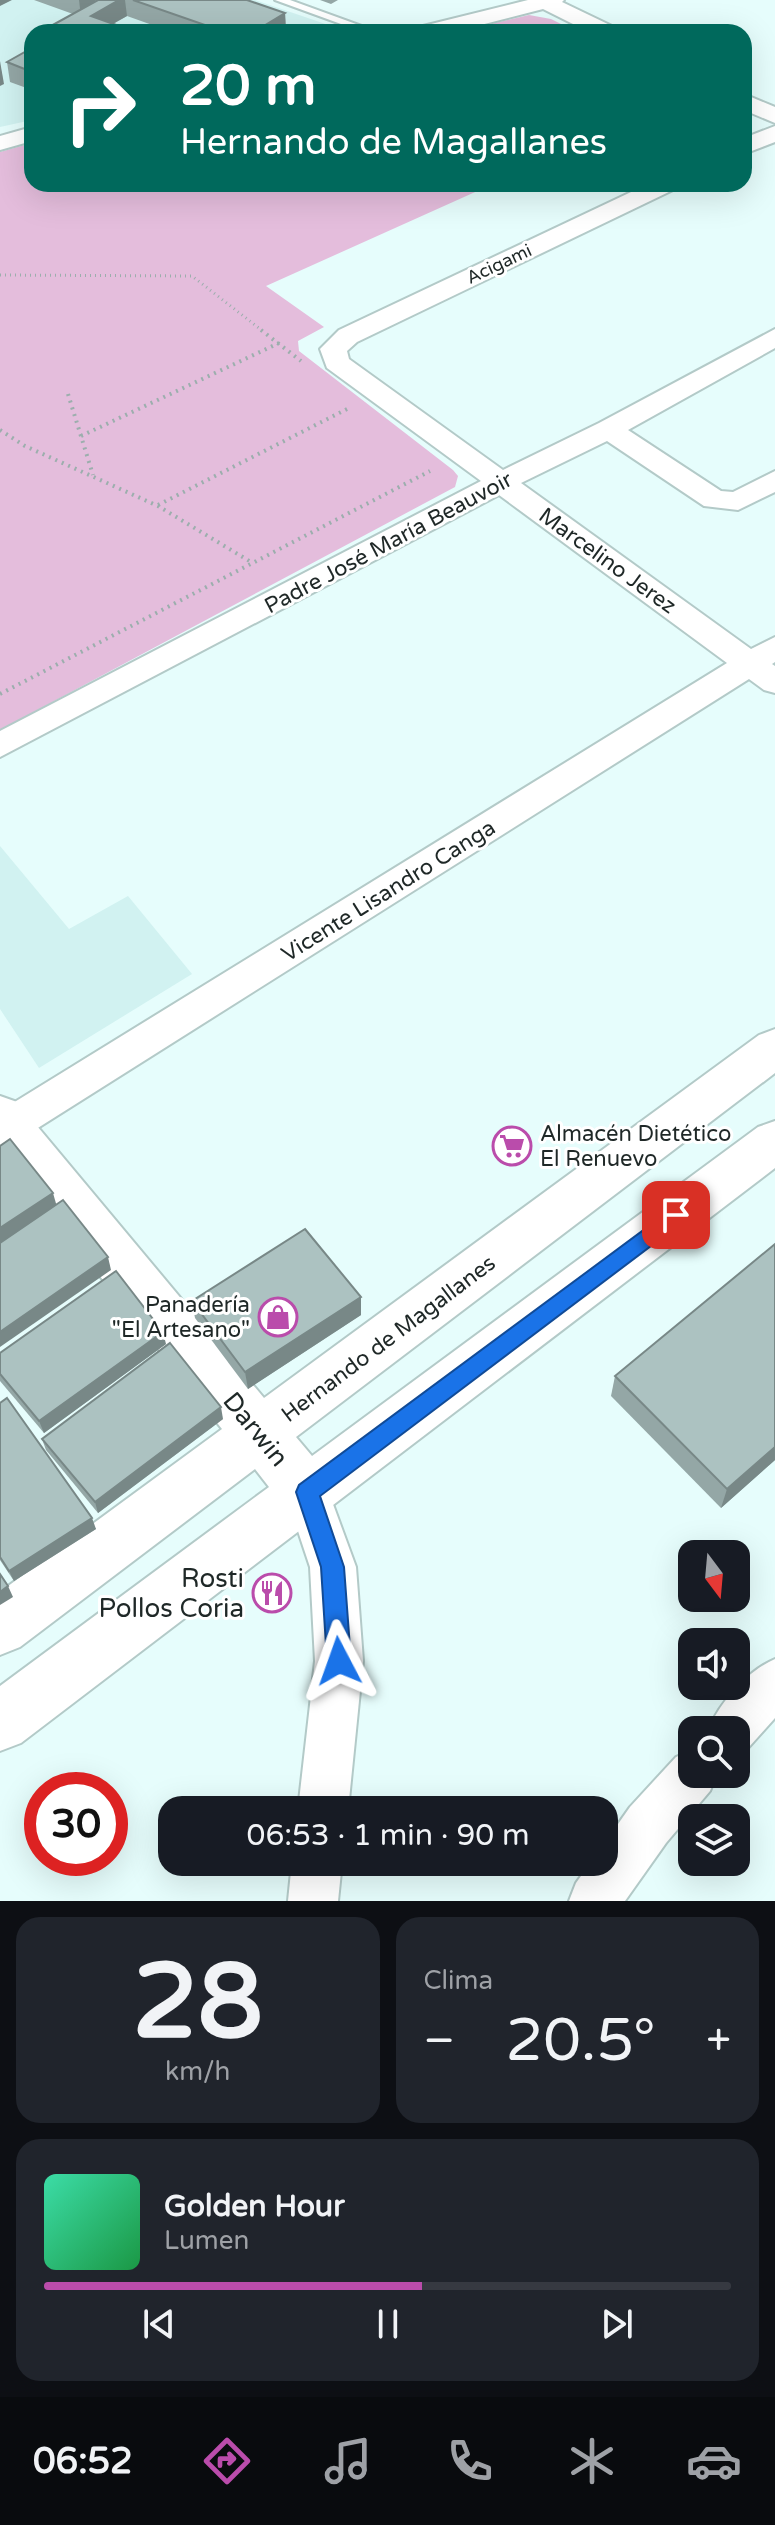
<!DOCTYPE html>
<html lang="es">
<meta charset="utf-8">
<style>
:root{--surface:#171b24;--page:#20242c;--text:#f1f3f6;--muted:#9ea1a6;--line:#363941;--accent:#ba4cab}
body{margin:0;font-family:"Varela Round",sans-serif;background:var(--page);color:var(--text);height:100vh;display:flex;flex-direction:column;font-size:30px;white-space:nowrap}
*{box-sizing:border-box;margin:0}
p{font-size:26px;color:var(--muted)}
.icon{flex:none;width:44px;height:44px;fill:none;stroke:currentColor;stroke-width:2;stroke-linecap:round;stroke-linejoin:round}
.map{position:relative;height:1901px;overflow:hidden}
.sheet{display:flex;flex-direction:column;gap:16px;padding:16px;background:#0d0f14;flex:1}
.sheet>*{flex:none}
.guide{position:absolute;left:24px;top:24px;width:728px;height:168px;border-radius:24px;box-shadow:0 8px 32px #0002;background:#00695c;color:#fff;overflow:hidden}
.needle{width:52px;rotate:164deg}
.buttons{position:absolute;left:678px;top:1540px;display:grid;gap:16px}
.buttons a{display:grid;place-items:center;width:72px;height:72px;border-radius:16px;background:var(--surface);box-shadow:0 8px 32px #0002;font-size:40px}
.speed{position:absolute;left:24px;top:1772px;display:flex;gap:16px;font-size:40px;font-weight:700;text-align:center}
.speed>*{display:grid;place-content:center;width:104px;height:104px;border-radius:50%;background:var(--surface);box-shadow:0 8px 32px #0002;line-height:1}
.speed .limit{border:12px solid #d22;background:#fff;color:#111}
.pin{position:absolute;display:grid;place-items:center;width:68px;height:68px;color:#fff;margin:-34px;border-radius:16px;box-shadow:0 4px 12px #0006}
.me{position:absolute;width:88px;margin:-44px;rotate:356deg;stroke-linejoin:round;filter:drop-shadow(0 0 6px #0008)}
.turn{display:flex;align-items:center;gap:28px;height:168px;padding:0 24px;font-size:36px}
.turn .icon{width:104px;height:104px;stroke-width:2.5}
.turn b{display:block;font-size:56px;line-height:68px}
.big{font-size:60px;font-weight:600;line-height:1.1}
.sheet .widget{flex:1;display:flex;flex-direction:column;justify-content:center;gap:12px;min-width:0;padding:0 28px;border-radius:24px;background:var(--page)}
.sheet .dial{align-items:center;gap:0}
.dial b{font-size:104px;line-height:1}
.song{display:flex;align-items:center;gap:24px}
.cover{width:96px;height:96px;border-radius:12px;background:linear-gradient(135deg,hsl(160 70% 55%),hsl(140 70% 35%))}
.played{height:8px;border-radius:4px;background:linear-gradient(90deg,var(--accent) 55%,var(--line) 55%)}
.keys{display:flex;justify-content:space-around;direction:ltr}
.heat{display:flex;justify-content:space-between;align-items:center;font-size:44px;direction:ltr}
.sheet .tiles{flex:1;display:grid;gap:16px;grid-template-columns:1fr 1fr}
.widget:last-child{grid-column:span 2}
.trip{position:absolute;left:158px;top:1796px;width:460px;height:80px;border-radius:24px;background:var(--surface);box-shadow:0 8px 32px #0002;font-weight:600;line-height:80px;text-align:center}
.tabs{display:flex;height:128px;justify-content:space-around;align-items:center;background:#090b0e;color:var(--muted)}
.tabs .icon{width:56px;height:56px}
.tabs .active{color:var(--accent)}
.tabs b{font-size:36px;color:var(--text)}
.map>svg:first-child{display:block}
.built{fill:#d1f2f1}
.green{fill:#e4bddc}
.lines{fill:none;stroke-linecap:round;stroke-linejoin:round}
.lane-casing{stroke:#b3cac8;stroke-width:4}
.street-casing{stroke:#b3cac8;stroke-width:4}
.secondary-casing{stroke:#b3cac8;stroke-width:4}
.path-far1{stroke:#9caead;stroke-width:3;stroke-dasharray:1 4;stroke-linecap:butt}
.path{stroke:#9caead;stroke-width:4;stroke-dasharray:2 5;stroke-linecap:butt}
.lane{fill:#fff;fill-rule:evenodd}
.street{fill:#fff;fill-rule:evenodd}
.secondary{fill:#fff;fill-rule:evenodd}
.wall{fill:#94a7a6}
.shaded-wall{fill:#788887}
.building{fill:#acc2c1;stroke:#788887;stroke-width:2}
.route{fill:#1a73e8;stroke:#114b97;stroke-width:2}
.labels{text-anchor:middle;stroke-width:6;stroke-linejoin:round;paint-order:stroke}
.far-street-label{font-size:18px;fill:#1f2827;stroke:#fff}
.street-label{font-size:22px;fill:#1f2827;stroke:#fff}
.poi-label{font-size:22px;fill:#1f2827;stroke:#fff;text-anchor:start}
.near-street-label{font-size:26px;fill:#1f2827;stroke:#fff}
.near-poi-label{font-size:26px;fill:#1f2827;stroke:#fff;text-anchor:end}
</style>
<div class="map">
<svg width="775" height="1901" viewBox="0 0 775 1901">
<rect width="100%" height="100%" fill="#e6fdfc"/>
<g class="built">
<polygon points="0,0 255,0 349,32 32,32 32,120 0,127"/>
<polygon points="0,846 69,929 128,896 192,974 39,1068 0,1009"/>
</g>
<g class="green">
<polygon points="529,15 551,19 577,32 456,32"/>
<polygon points="32,143 32,184 493,184 266,286 324,327 298,341 299,351 453,470 458,476 455,487 0,730 0,152"/>
</g>
<g class="lines">
<g class="lane-casing">
<polygon id="lane" points="275,0 290,0 378,32 363,32"/>
</g>
<g class="street-casing">
<g id="street">
<polygon points="528,0 564,0 562,2 614,27 617,32 589,32 543,9 453,32 416,32 419,27"/>
<polygon points="744,94 775,107 775,123 744,110"/>
<polygon points="775,126 775,142 744,154 744,138"/>
<polygon points="32,127 32,141 0,150 0,136"/>
<polygon points="648,184 679,184 675,189 357,342 347,351 349,359 503,470 599,423 775,329 775,348 628,430 721,491 733,492 775,471 775,492 738,510 704,506 607,441 521,483 751,649 775,637 775,662 772,664 775,666 775,693 764,690 749,679 14,1143 0,1147 0,1111 727,663 499,495 0,757 0,731 481,481 327,368 320,349 339,330"/>
<polygon points="307,1471 323,1477 356,1567 363,1661 348,1810 298,1810 315,1661 310,1567 285,1492 291,1477"/>
<path d="M775 1659V1718L749 1747 736 1752V1730H708C720 1702 747 1671 775 1659Z"/>
<polygon points="692,1750 692,1774 717,1774 710,1791 666,1843 625,1901 569,1901 576,1883 591,1862 604,1862 604,1844 630,1807 676,1757"/>
<polygon points="292,1862 342,1862 338,1901 288,1901"/>
</g>
</g>
<g class="secondary-casing">
<polygon id="secondary" points="775,1029 775,1073 296,1437 312,1456 758,1127 775,1121 775,1168 21,1743 0,1751 0,1686 269,1487 255,1469 20,1647 0,1655 0,1592 222,1429 0,1151 0,1096 17,1102 264,1398 759,1035"/>
</g>
<polyline class="path-far1" points="0,275 192,276 264,332"/>
<g class="path">
<polyline points="261,330 301,361"/>
<polyline points="68,394 93,475"/>
<polyline points="0,430 25,446 158,506 251,562"/>
<polyline points="81,436 279,343"/>
<polyline points="158,505 349,408"/>
<polyline points="0,694 430,471"/>
</g>
<use href="#lane" class="lane"/>
<use href="#street" class="street"/>
<use href="#secondary" class="secondary"/>
</g>
<g class="wall">
<polygon points="34,0 247,0 285,13 286,32 172,32 127,16 113,24 73,14"/>
<polygon points="320,0 338,0 331,4"/>
<polygon points="32,48 32,90 10,82 7,62"/>
<polygon points="775,1244 775,1460 721,1508 611,1396 615,1376"/>
<polygon points="361,1297 361,1315 248,1389 195,1318 192,1301"/>
<polygon points="166,1344 44,1433 0,1381 0,1353"/>
<polygon points="0,1403 96,1529 14,1581 0,1560"/>
<polygon points="223,1419 98,1513 46,1450 42,1439"/>
</g>
<g class="shaded-wall">
<polygon points="0,0 12,0 0,6"/>
<polygon points="79,0 95,0 96,8 81,17"/>
<polygon points="119,0 125,0 127,16 98,32 91,16"/>
<polygon points="285,13 286,32 254,32"/>
<polygon points="0,61 4,84 0,86"/>
<polygon points="53,1193 57,1207 0,1244 0,1228"/>
<polygon points="108,1257 111,1270 0,1347 0,1332"/>
<polygon points="361,1297 361,1315 248,1389 245,1372"/>
<polygon points="163,1332 166,1344 44,1433 39,1421"/>
<polygon points="221,1407 223,1419 98,1513 95,1502"/>
<polygon points="775,1447 775,1460 721,1508 727,1489"/>
<polygon points="92,1518 96,1529 14,1581 9,1571"/>
<polygon points="8,1586 13,1597 0,1605 0,1592"/>
</g>
<g class="building">
<polygon points="98,0 119,0 91,16 136,32 40,32"/>
<polygon points="133,0 247,0 285,13 254,32 225,32"/>
<polygon points="32,48 32,72 7,62"/>
<polygon points="10,1139 53,1193 0,1228 0,1146"/>
<polygon points="63,1200 108,1257 0,1332 0,1243"/>
<polygon points="305,1229 361,1297 245,1372 192,1301"/>
<polygon points="775,1244 775,1447 727,1489 615,1376"/>
<polygon points="116,1271 163,1332 39,1421 0,1374 0,1353"/>
<polygon points="170,1343 221,1407 95,1502 42,1439"/>
<polygon points="7,1398 92,1518 9,1571 0,1557 0,1403"/>
<polygon points="0,1574 8,1586 0,1592"/>
</g>
<polygon class="route" points="676,1206 684,1209 687,1215 684,1221 320,1496 344,1567 351,1661 348,1670 339,1673 331,1670 327,1661 321,1567 296,1492 299,1485"/>
<defs>
<g id="supermarket-ring" transform="scale(2)"><circle r="9.5" fill="#fff" stroke="#ba4cab" stroke-width="1.5"/><path d="M-6-5.5h2.5l.6 2H6L4.5 2H-2.5L-4.4-4H-6ZM-1.5 3.2a1.3 1.3 0 1 0 .1 0ZM3 3.2a1.3 1.3 0 1 0 .1 0Z" fill="#ba4cab"/></g>
<g id="shop-ring" transform="scale(2)"><circle r="9.5" fill="#fff" stroke="#ba4cab" stroke-width="1.5"/><path d="M-5-2.5h2.3a2.7 3.5 0 0 1 5.4 0H5L5.5 6h-11ZM-1.5-2.5h3a1.5 2.3 0 0 0-3 0Z" fill="#ba4cab"/></g>
<g id="restaurant-ring" transform="scale(2)"><circle r="9.5" fill="#fff" stroke="#ba4cab" stroke-width="1.5"/><path d="M-5-6h1v4h1v-4h1v4h1v-4h1v5L-1.5 .5V6h-2V.5L-5-1ZM5-6V6H3V1.5H1.5Q1.5-4 5-6Z" fill="#ba4cab"/></g>
</defs>
<g fill-rule="evenodd">
<use href="#supermarket-ring" x="512" y="1146"/>
<use href="#shop-ring" x="278" y="1317"/>
<use href="#restaurant-ring" x="272" y="1593"/>
</g>
<g class="labels">
<g class="far-street-label">
<text transform="translate(499 264) rotate(-25)" y="6">Acigami</text>
</g>
<g class="street-label">
<text transform="translate(388 542) rotate(-28)" y="8">Padre José María Beauvoir</text>
<text transform="translate(608 560) rotate(36)" y="8">Marcelino Jerez</text>
<text transform="translate(388 890) rotate(-32)" y="8">Vicente Lisandro Canga</text>
<text transform="translate(388 1338) rotate(-37)" y="8">Hernando de Magallanes</text>
</g>
<g class="poi-label">
<text x="540" y="1141">Almacén Dietético<tspan x="540" dy="25">El Renuevo</tspan></text>
<text x="250" y="1312" text-anchor="end">Panadería<tspan x="250" dy="25">"El Artesano"</tspan></text>
</g>
<g class="near-street-label">
<text transform="translate(256 1429) rotate(51)" y="9">Darwin</text>
</g>
<g class="near-poi-label">
<text x="244" y="1587">Rosti<tspan x="244" dy="30">Pollos Coria</tspan></text>
</g>
</g>
</svg>
<div class="buttons">
<a><svg class="needle" viewBox="-14 -14 28 28"><path d="M0-13l5 13h-10z" fill="#e53935"/><path d="M0 13l5-13h-10z" fill="#9ea1a6"/></svg></a>
<a><svg class="icon" aria-label="sound" viewBox="0 0 24 24"><path d="M4 9h4l5-4v14l-5-4H4zM17 9q2 3 0 6"/></svg></a>
<a><svg class="icon" aria-label="search" viewBox="0 0 24 24"><circle cx="10" cy="10" r="6"/><path d="M15 15l6 6"/></svg></a>
<a><svg class="icon" aria-label="layers" viewBox="0 0 24 24"><path d="M12 4l9 5-9 5-9-5zM3 14l9 5 9-5"/></svg></a>
</div>
<div class="speed"><div class="limit">30</div></div>
<div class="pin" style="left:676px;top:1215px;background:#d93025"><svg class="icon" aria-label="arrive" viewBox="0 0 24 24"><path d="M6 21V4h12l-3 4 3 4H6"/></svg></div>
<svg class="me" style="left:339px;top:1661px" viewBox="-20 -20 40 40"><path d="M0-17L14 15 0 8-14 15z" fill="#1a73e8" stroke="#fff" stroke-width="4"/></svg>
<div class="trip">06:53 · 1 min · 90 m</div>
<div class="guide">
<div class="turn"><svg class="icon" aria-label="right" viewBox="0 0 24 24"><path d="M7 20v-9h11M14 6l5 5-5 5"/></svg><div><b>20 m</b>Hernando de Magallanes</div></div>
</div>
</div>
<section class="sheet">
<div class="tiles">
<div class="widget dial"><b>28</b><p>km/h</p></div>
<div class="widget"><p>Clima</p>
<div class="heat"><a>−</a><b class="big">20.5°</b><a>+</a></div>
</div>
<div class="widget">
<div class="song"><i class="cover"></i><div><b>Golden Hour</b><p>Lumen</p></div></div>
<div class="played"></div>
<div class="keys"><svg class="icon" aria-label="previous" viewBox="0 0 24 24"><path d="M18 5L8 12l10 7zM5 5v14"/></svg><svg class="icon" aria-label="pause" viewBox="0 0 24 24"><path d="M8 5v14M16 5v14"/></svg><svg class="icon" aria-label="next" viewBox="0 0 24 24"><path d="M6 5l10 7-10 7zM19 5v14"/></svg></div>
</div>
</div>
</section>
<nav class="tabs">
<b>06:52</b>
<svg class="icon active" aria-label="directions" viewBox="0 0 24 24"><path d="M12 3l9 9-9 9-9-9zM9 14v-3h6M13 9l2 2-2 2"/></svg>
<svg class="icon" aria-label="music" viewBox="0 0 24 24"><path d="M9 18V5l10-2v13"/><circle cx="6" cy="18" r="3"/><circle cx="16" cy="16" r="3"/></svg>
<svg class="icon" aria-label="phone" viewBox="0 0 24 24"><path d="M5 4h4l2 5-3 2q2 4 5 5l2-3 5 2v4C11 20 4 13 5 4z"/></svg>
<svg class="icon" aria-label="climate" viewBox="0 0 24 24"><path d="M12 3v18M4 7l16 10M4 17L20 7"/></svg>
<svg class="icon" aria-label="car" viewBox="0 0 24 24"><path d="M5 17H2v-5l4-1 3-4h7l3 4 3 1v5h-3M9 17h6M6 11h13"/><circle cx="7" cy="17" r="2"/><circle cx="17" cy="17" r="2"/></svg>
</nav>
